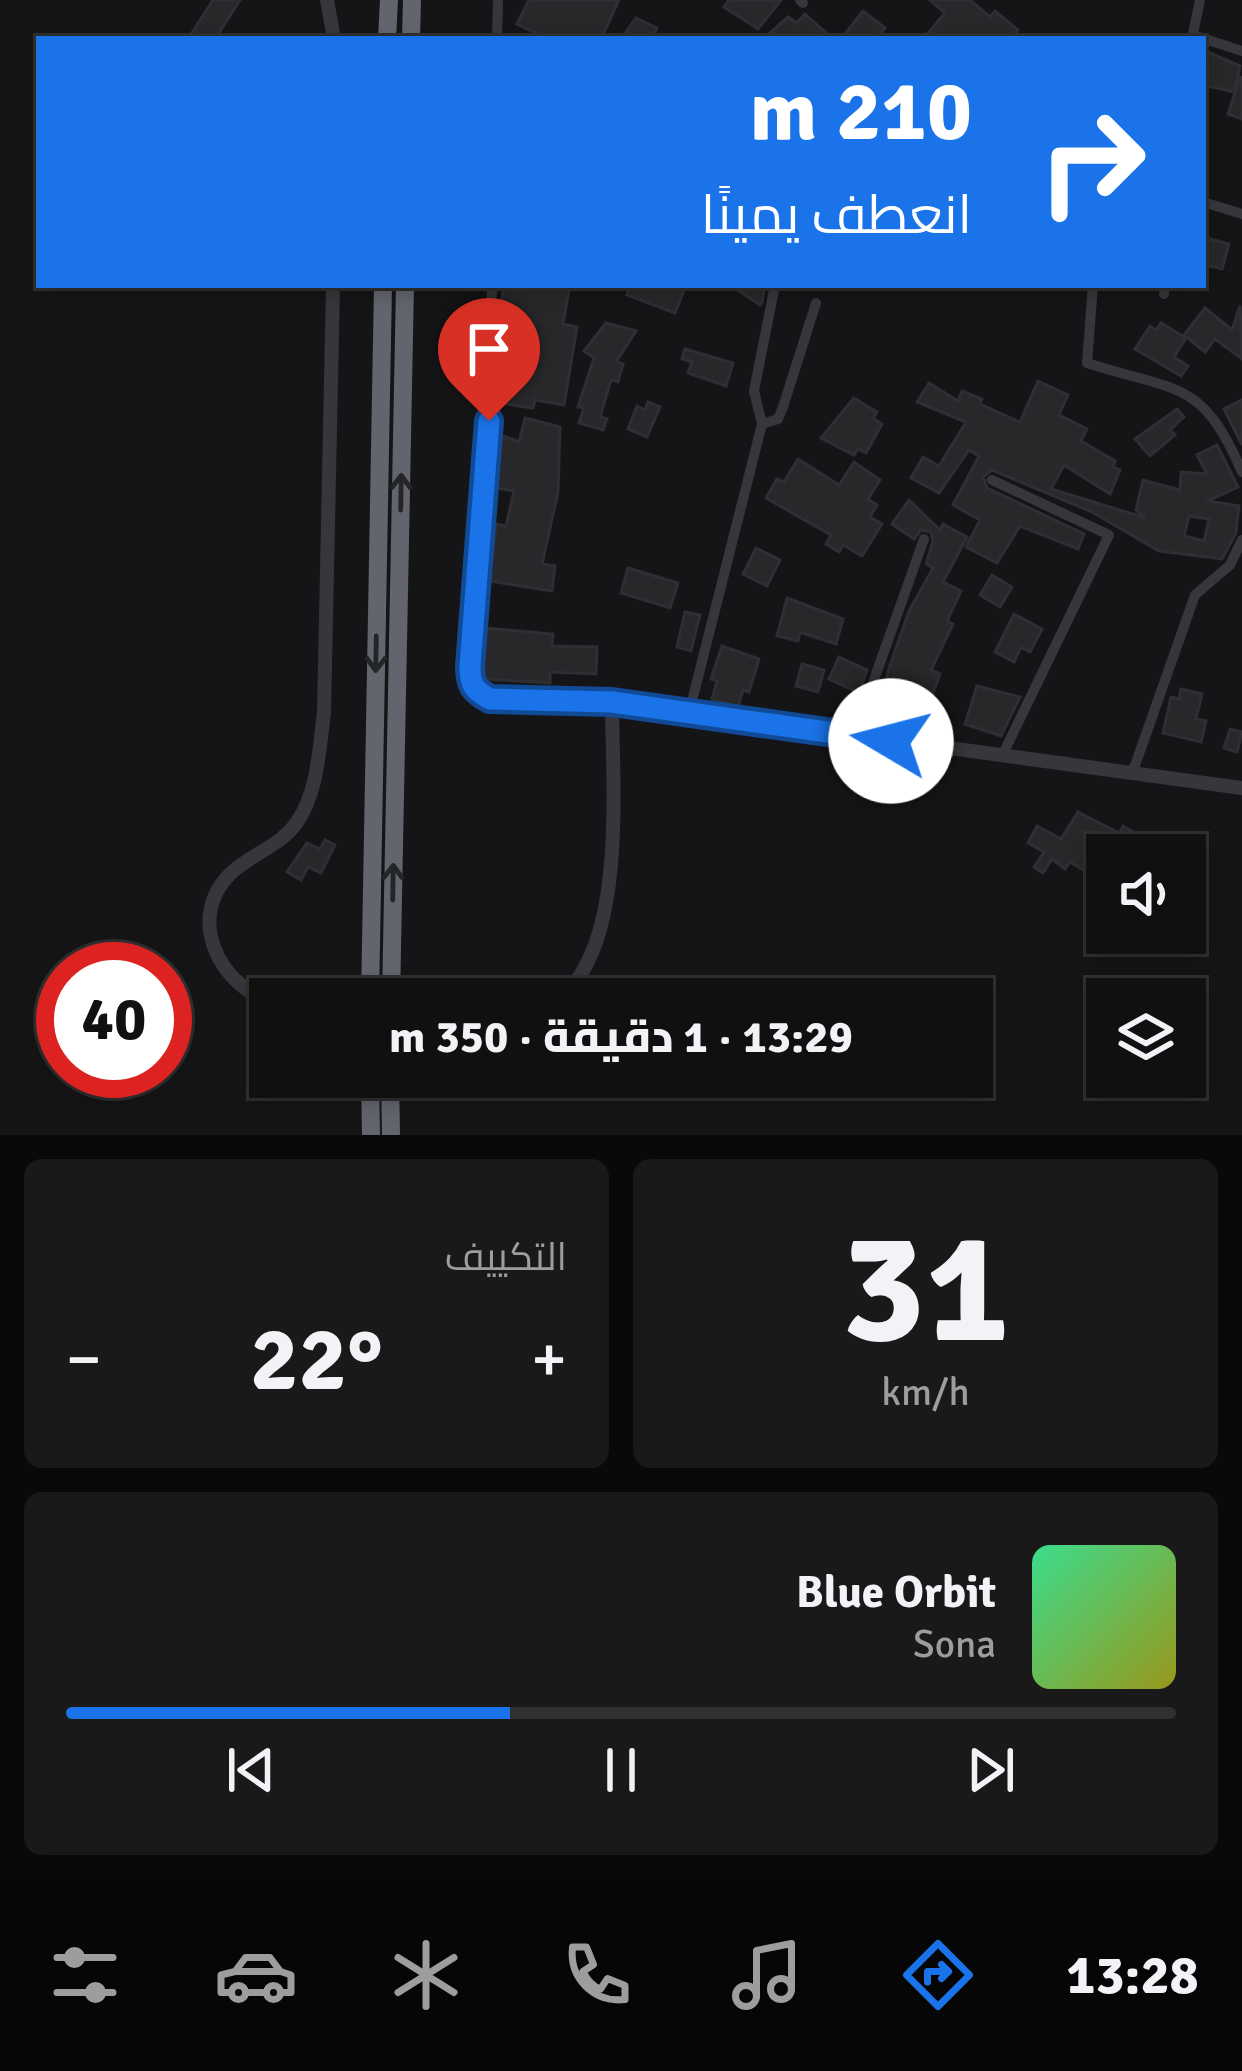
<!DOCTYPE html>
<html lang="ar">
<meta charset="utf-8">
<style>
:root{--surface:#101011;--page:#19191a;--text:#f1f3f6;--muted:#9c9d9f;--line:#303031;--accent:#1a73e8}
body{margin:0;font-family:Signika,Cairo,sans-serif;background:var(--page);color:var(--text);direction:rtl;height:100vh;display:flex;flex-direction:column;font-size:45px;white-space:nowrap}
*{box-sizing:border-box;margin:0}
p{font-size:39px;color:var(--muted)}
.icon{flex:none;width:66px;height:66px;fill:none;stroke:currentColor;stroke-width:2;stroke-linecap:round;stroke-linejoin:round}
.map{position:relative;height:1135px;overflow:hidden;direction:ltr}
.side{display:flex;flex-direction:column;gap:24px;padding:24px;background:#090909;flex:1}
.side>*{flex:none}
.hud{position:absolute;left:36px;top:36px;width:1170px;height:252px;border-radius:0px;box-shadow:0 6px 18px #0003,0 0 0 3px var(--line);direction:rtl;background:#1a73e8;color:#fff;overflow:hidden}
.tools{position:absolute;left:1086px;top:834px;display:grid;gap:24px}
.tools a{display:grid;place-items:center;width:120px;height:120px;border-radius:0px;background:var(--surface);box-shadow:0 6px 18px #0003,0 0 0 3px var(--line);font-size:60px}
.speed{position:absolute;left:36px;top:942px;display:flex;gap:24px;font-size:60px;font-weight:700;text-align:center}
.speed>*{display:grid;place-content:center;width:156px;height:156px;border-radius:50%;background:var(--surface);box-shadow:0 6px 18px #0003,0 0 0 3px var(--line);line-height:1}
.speed .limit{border:18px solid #d22;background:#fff;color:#111}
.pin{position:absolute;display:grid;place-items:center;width:102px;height:102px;color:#fff;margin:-123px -51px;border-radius:50% 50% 50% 0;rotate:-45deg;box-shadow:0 0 12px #0007}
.pin .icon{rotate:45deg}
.me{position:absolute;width:132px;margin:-66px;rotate:278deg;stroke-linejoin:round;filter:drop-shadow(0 0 9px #0008)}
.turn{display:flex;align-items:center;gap:42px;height:252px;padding:0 36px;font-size:54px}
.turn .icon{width:156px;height:156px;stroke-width:2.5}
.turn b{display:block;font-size:84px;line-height:102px}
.big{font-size:90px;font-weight:800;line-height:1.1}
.side .widget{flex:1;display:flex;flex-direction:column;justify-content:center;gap:18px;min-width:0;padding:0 42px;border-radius:18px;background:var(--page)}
.side .dial{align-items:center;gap:0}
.dial b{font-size:156px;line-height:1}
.song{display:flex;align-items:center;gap:36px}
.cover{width:144px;height:144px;border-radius:18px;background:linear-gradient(135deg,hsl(150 70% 55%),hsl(60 70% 35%))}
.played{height:12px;border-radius:6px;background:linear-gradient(90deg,var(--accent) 40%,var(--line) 40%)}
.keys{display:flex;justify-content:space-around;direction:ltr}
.heat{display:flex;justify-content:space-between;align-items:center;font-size:66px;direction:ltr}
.side .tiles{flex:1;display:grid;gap:24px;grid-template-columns:1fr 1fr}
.widget:last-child{grid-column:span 2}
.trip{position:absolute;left:249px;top:978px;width:744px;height:120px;border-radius:0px;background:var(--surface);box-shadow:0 6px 18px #0003,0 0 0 3px var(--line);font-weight:800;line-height:120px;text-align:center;direction:rtl}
.menu{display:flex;height:192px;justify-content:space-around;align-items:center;background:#060607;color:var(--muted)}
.menu .icon{width:84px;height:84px}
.menu .current{color:var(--accent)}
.menu b{font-size:54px;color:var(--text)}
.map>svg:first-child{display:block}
.building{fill:#28282b;stroke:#2f2f33;stroke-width:3;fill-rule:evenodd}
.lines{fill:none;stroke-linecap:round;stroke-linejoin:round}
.minor{stroke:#36373c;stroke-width:10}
.tertiary{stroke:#36373c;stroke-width:14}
.motorway{stroke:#62656d;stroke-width:18}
.oneway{stroke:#242529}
.route-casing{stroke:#114b97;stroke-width:30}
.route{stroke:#1a73e8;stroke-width:21}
</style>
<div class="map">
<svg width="1242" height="1135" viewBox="0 0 1242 1135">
<rect width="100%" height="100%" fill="#151517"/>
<g class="building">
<polygon points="213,0 240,0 215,39 188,39"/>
<polygon points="529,0 619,0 601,39 548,39 517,24"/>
<polygon points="729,0 781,0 758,29 724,7"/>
<polygon points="930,0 970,0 990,17 995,11 1018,30 1011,39 923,39 945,13"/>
<polygon points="863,11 885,28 876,39 841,39"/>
<polygon points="805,14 833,39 763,39 788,17 797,23"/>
<polygon points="636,18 657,28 652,39 621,39"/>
<polygon points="1203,50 1240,66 1234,92 1203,85"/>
<polygon points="1240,77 1242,78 1242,119 1228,114"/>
<polygon points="1203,237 1229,244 1222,269 1203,264"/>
<polygon points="504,285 570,285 563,324 577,327 564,405 535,400 533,408 500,403 507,358 500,357 508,307 501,305"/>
<polygon points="631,285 686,285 675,313 627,295"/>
<polygon points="730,285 765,285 762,302 760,305"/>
<polygon points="1240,306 1242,359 1215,339 1205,352 1184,335 1205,308 1232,330"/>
<polygon points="606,323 636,331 616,362 623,364 618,382 611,380 600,417 607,419 603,430 579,423 584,408 578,407 594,358 584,351"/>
<polygon points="1161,323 1186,338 1174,357 1188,366 1181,376 1135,349 1150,326 1156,330"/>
<polygon points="685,349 733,363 726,386 688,373 692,362 682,359"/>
<path d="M1038 381 1068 395 1059 415 1087 429 1081 441 1115 461 1113 467 1120 470 1110 494 1064 465 1051 489 1146 518 1136 510 1143 480 1180 490 1181 472 1207 474 1197 455 1217 445 1238 487 1208 501 1239 506 1236 533 1222 559 1159 551 1092 512 992 470 983 477 987 488 1084 534 1078 549 1020 526 997 563 966 547 980 520 953 505 979 456 969 450 939 493 911 478 923 457 939 466 966 422 917 402 929 383 958 401 962 391 982 399 980 404 1020 422ZM1189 516 1209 519 1204 541 1184 536Z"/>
<polygon points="854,398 877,412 873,418 882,424 866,453 858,449 854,455 821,438"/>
<polygon points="1242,400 1242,445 1224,409"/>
<polygon points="648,402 660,407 647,437 628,429 637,406 645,410"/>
<polygon points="1177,409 1184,417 1170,430 1175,435 1150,456 1135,439"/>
<polygon points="525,418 560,427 558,492 542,564 555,566 552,591 490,581 496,524 506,526 514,491 496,488 497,444 501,435 519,442"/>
<polygon points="798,459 839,485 854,462 880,480 868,499 877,505 870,517 882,524 862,556 843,545 839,552 826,544 831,535 766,498 777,479 784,482"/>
<polygon points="909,500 940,530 943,524 967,537 943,582 961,591 947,621 953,624 931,670 940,674 933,693 901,682 895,720 871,717 877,701 884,702 888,671 909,611 933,568 926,564 933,541 931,532 921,530 914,539 892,524"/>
<polygon points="756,548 780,560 767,586 743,574"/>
<polygon points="628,568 678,583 670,608 621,593"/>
<polygon points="992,575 1012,587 1000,607 980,595"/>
<polygon points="787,598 843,619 836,644 800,632 798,641 777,636"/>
<polygon points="685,612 700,615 691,651 677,647"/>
<polygon points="1014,614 1042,629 1030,652 1021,647 1014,662 995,652"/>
<polygon points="485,628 553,634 552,646 597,647 596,674 550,672 550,683 486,679 481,672"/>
<polygon points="722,646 759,659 749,692 743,690 738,707 712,699 717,681 711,679"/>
<polygon points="839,657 867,670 859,693 829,679"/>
<polygon points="802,664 824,670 818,692 796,686"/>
<polygon points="977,686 1020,697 1001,736 965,724"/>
<polygon points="1181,689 1202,694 1196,719 1206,721 1201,742 1163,733 1171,697 1179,699"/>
<polygon points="1230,729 1242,732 1237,752 1224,748"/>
<polygon points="1078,812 1119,833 1123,826 1135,833 1121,855 1107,855 1107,884 1070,862 1065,869 1052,859 1043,873 1034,867 1044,852 1028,843 1037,826 1061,839"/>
<polygon points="325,840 335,845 321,873 308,867 301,880 287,872 307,843 320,849"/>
</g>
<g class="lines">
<g class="minor">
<polyline points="800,0 803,3"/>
<polyline points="1193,35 1242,51"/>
<polyline points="1192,38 1200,0"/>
<polyline points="497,39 498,0"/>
<polyline points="1203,202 1242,214"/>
<polyline points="492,285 486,500 470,684 490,699 612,702"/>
<polyline points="775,285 754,391 762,424 778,419 783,407 816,303"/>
<path d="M1093 285 1087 363C1176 392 1202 378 1242 472"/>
<polyline points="1164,294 1165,285"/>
<polyline points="992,480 1109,535 1002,756"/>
<polyline points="689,713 762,424"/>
<polyline points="854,736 924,539"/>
<polyline points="1132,774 1195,595 1230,565 1242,540"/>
</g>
<g class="tertiary">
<polyline points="327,0 334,39"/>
<path d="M559 999C628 945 612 781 612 702L1242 788"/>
<path d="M270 1001C219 985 186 918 230 874 249 855 281 846 297 822 318 792 319 749 324 713L333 285"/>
</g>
<g class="motorway">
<polyline points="387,39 389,0"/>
<polyline points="411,39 412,0"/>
<polyline points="370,999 383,285"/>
<polyline points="391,999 405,285"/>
<polyline points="370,1077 371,1135"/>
<polyline points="390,1077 391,1135"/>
</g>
</g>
<defs><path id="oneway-shaft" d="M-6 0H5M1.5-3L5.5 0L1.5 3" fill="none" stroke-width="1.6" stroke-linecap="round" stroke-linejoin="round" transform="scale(3)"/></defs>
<g class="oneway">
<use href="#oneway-shaft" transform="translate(401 492) rotate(-89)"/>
<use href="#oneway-shaft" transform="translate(376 654) rotate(91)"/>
<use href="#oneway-shaft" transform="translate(393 882) rotate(-89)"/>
</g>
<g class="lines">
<g class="route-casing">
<path id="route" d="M489 421 470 666C470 684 473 690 490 699L612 702 891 741"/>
</g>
<use href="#route" class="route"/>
</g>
</svg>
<div class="tools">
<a><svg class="icon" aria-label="sound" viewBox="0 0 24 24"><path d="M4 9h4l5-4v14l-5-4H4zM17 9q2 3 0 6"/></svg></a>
<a><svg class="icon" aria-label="layers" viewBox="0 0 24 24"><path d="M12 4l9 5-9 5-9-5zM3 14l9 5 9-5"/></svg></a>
</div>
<div class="speed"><div class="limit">40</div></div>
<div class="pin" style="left:489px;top:421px;background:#d93025"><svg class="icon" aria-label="arrive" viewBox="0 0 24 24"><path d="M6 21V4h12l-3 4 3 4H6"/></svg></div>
<svg class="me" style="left:891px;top:741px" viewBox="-20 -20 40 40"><circle r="19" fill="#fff"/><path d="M0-13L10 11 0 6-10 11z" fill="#1a73e8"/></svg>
<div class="trip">13:29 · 1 دقيقة · 350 m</div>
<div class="hud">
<div class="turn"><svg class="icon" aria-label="right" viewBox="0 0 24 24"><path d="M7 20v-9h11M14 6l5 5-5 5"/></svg><div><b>210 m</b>انعطف يمينًا</div></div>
</div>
</div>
<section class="side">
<div class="tiles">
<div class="widget dial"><b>31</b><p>km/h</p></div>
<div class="widget"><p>التكييف</p>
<div class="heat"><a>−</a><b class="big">22°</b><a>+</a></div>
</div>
<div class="widget">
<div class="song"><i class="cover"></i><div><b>Blue Orbit</b><p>Sona</p></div></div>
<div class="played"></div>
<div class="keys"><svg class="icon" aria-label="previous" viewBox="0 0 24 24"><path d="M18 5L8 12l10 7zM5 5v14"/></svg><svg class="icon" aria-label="pause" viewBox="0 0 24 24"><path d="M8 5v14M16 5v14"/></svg><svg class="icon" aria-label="next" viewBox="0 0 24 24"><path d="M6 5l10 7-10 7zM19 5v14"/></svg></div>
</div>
</div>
</section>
<nav class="menu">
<b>13:28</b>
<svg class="icon current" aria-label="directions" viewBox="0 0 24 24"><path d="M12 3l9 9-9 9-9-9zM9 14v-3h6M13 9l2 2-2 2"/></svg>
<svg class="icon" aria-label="music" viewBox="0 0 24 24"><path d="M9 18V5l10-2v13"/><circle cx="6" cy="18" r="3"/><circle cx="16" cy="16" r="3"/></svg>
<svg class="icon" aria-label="phone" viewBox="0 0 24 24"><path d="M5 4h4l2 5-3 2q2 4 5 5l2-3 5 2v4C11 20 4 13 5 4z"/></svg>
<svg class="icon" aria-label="climate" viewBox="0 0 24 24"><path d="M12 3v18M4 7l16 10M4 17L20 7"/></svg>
<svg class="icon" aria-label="car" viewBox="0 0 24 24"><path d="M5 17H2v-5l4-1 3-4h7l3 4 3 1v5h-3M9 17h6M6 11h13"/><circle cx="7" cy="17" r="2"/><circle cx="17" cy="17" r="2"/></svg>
<svg class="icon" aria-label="filters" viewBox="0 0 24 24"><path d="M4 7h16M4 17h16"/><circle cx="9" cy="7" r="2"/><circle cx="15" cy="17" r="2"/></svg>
</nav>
